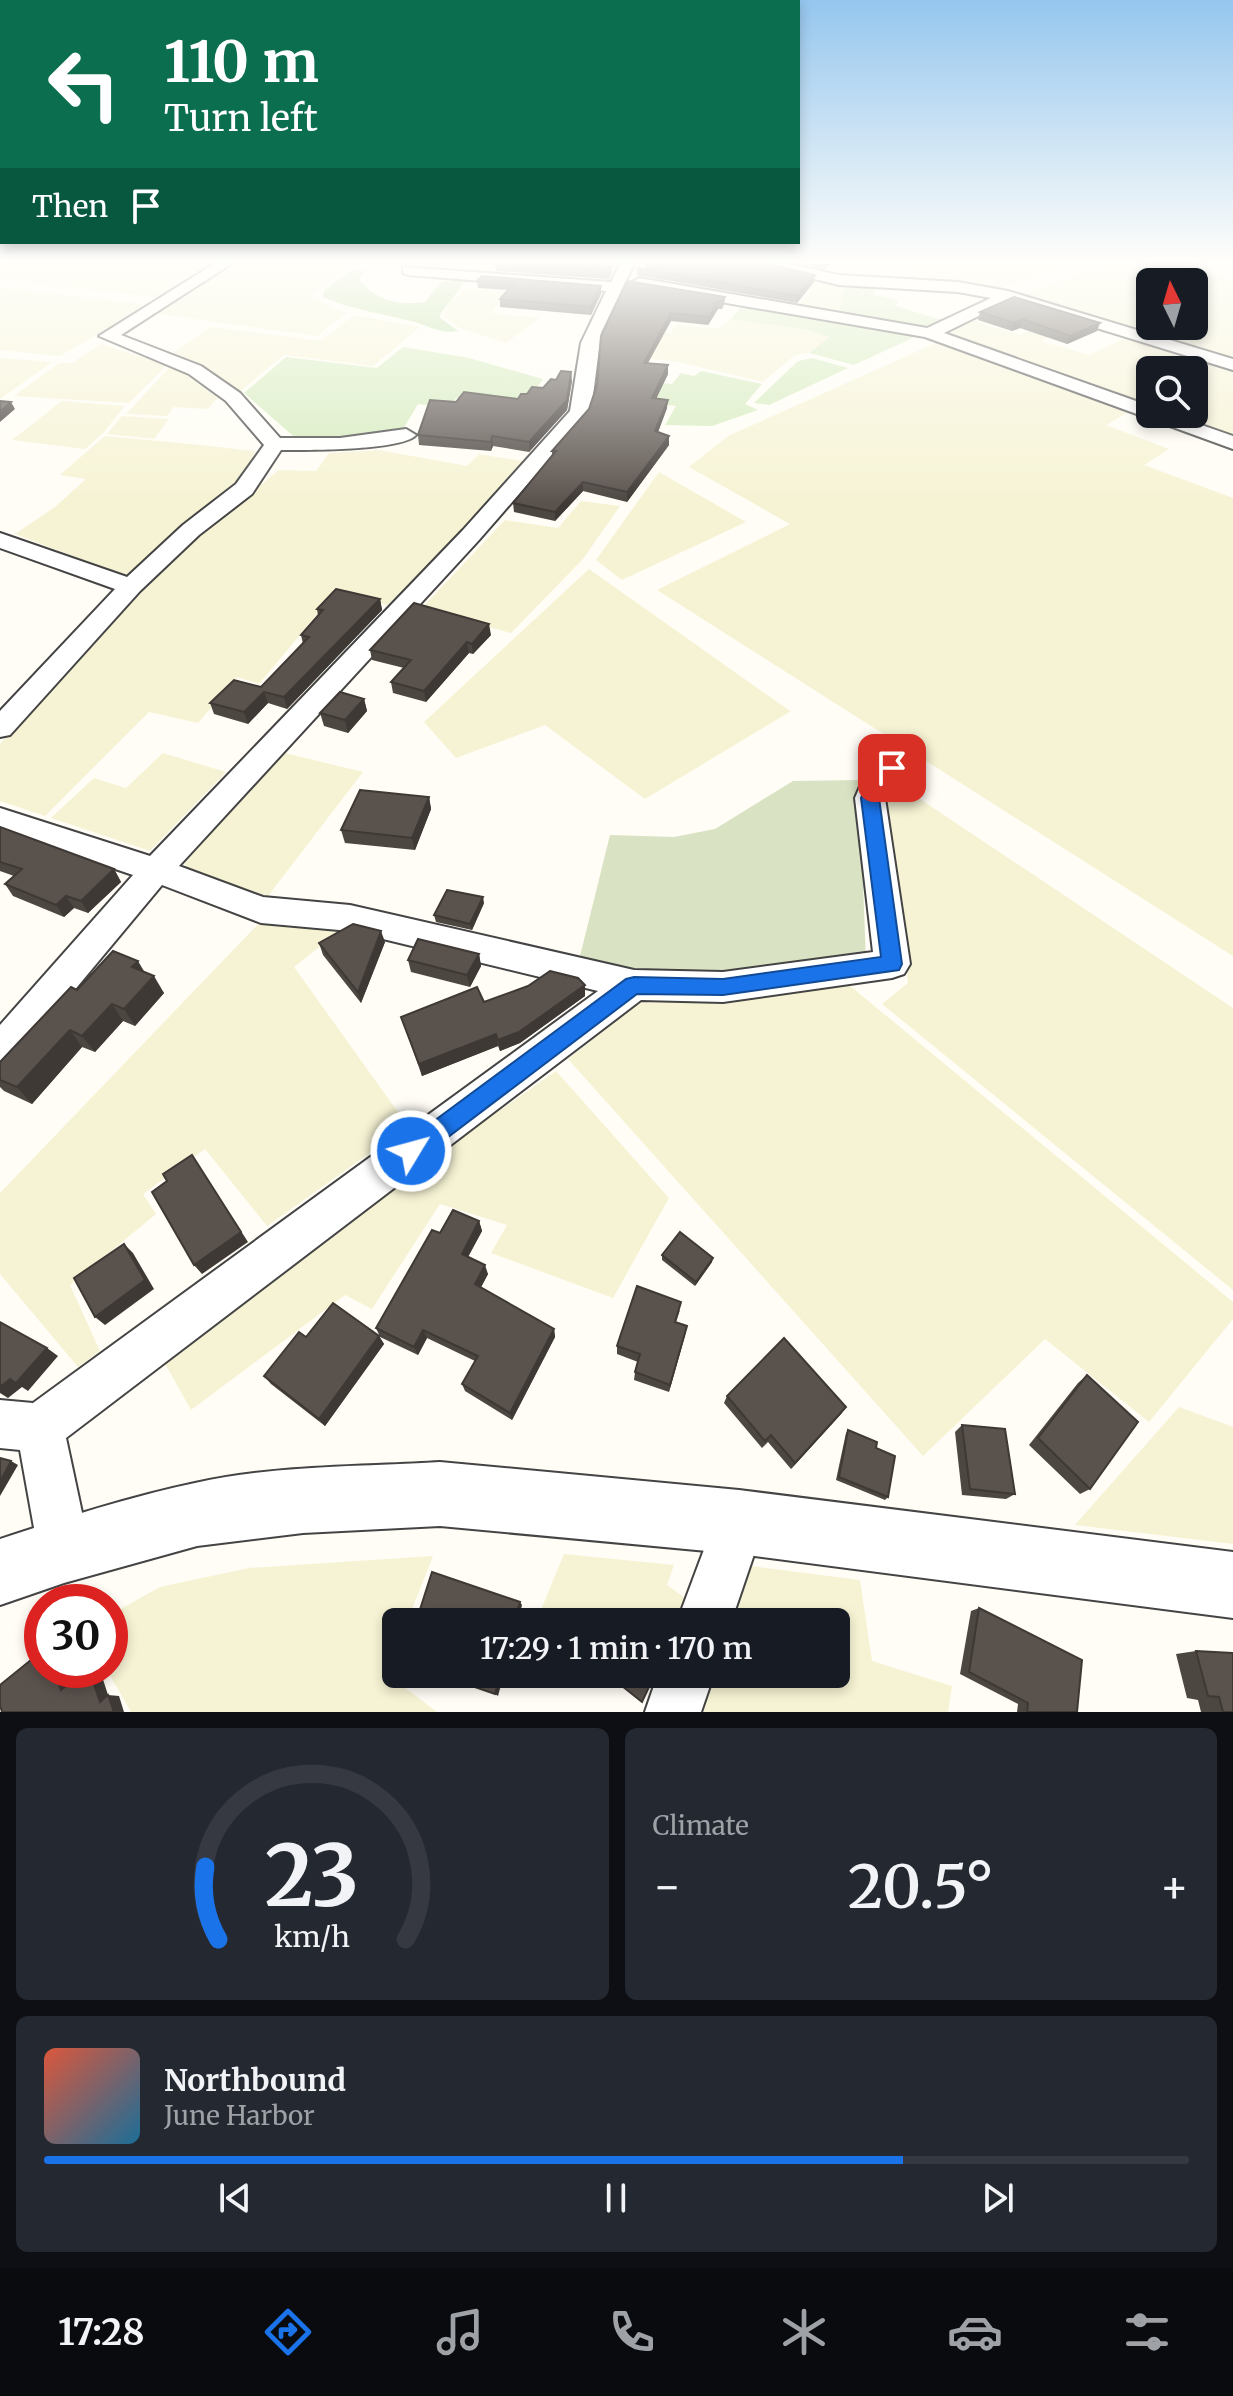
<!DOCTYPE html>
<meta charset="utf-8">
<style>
:root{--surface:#171b24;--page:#242831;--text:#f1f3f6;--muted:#9ea1a6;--line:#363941;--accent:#1a73e8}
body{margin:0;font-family:Merriweather,serif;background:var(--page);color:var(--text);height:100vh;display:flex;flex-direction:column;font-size:30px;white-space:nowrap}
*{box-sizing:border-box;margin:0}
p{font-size:26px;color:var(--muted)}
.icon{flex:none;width:44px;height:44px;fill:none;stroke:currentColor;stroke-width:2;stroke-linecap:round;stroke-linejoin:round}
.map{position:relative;height:1712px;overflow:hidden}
.drawer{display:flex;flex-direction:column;gap:16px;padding:16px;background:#0d0f14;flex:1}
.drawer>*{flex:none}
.hud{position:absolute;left:0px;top:0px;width:800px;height:244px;box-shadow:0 4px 12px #0003;background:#0b6e4f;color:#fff;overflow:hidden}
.needle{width:52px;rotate:355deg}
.tools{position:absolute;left:1136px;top:268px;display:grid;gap:16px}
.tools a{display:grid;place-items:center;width:72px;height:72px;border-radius:12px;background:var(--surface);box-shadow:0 4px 12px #0003;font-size:40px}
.speed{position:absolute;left:24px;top:1584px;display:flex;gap:16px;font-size:40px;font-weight:700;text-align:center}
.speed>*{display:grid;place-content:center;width:104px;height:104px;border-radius:50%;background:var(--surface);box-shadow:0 4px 12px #0003;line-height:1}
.speed .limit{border:12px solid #d22;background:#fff;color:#111}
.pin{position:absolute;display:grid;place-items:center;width:68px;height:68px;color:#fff;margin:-34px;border-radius:16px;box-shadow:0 4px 12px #0006}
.me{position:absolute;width:88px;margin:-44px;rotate:53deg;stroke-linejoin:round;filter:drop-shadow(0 0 6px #0008)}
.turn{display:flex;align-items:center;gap:28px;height:168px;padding:0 32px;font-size:36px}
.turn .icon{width:104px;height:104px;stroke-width:2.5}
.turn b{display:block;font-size:56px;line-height:68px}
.then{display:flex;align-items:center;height:76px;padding:0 32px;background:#0003;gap:16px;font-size:30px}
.big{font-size:60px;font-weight:600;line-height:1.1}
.drawer .card{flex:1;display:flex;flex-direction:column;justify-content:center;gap:12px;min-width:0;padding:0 28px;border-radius:12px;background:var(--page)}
.drawer .dial{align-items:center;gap:0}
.dial svg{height:208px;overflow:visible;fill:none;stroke:var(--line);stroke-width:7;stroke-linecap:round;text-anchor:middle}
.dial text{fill:var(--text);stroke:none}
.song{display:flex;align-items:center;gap:24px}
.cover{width:96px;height:96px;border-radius:12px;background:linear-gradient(135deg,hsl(10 70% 55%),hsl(200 70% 35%))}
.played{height:8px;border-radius:4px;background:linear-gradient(90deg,var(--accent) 75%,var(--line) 75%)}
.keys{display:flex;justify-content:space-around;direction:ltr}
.heat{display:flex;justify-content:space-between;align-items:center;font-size:44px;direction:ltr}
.drawer .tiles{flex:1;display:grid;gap:16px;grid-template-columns:1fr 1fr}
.card:last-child{grid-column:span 2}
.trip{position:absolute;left:382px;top:1608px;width:468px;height:80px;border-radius:12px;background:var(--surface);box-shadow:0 4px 12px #0003;font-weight:600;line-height:80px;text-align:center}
.tab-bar{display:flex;height:128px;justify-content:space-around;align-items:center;background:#090b0e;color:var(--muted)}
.tab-bar .icon{width:56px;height:56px}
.tab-bar .selected{color:var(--accent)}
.tab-bar b{font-size:36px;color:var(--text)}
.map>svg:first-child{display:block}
.farmland{fill:#f6f3d4;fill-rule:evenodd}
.green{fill:#d5ebbd}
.forest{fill:#b9dc9c}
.cemetery{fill:#d9e3c4}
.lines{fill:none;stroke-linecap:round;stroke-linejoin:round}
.minor-casing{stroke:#444;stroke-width:4}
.tertiary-casing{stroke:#444;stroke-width:4}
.minor{fill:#fff;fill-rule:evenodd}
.tertiary{fill:#fff;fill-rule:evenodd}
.wall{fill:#4d4742}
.shaded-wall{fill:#3f3936}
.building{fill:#5a524d;stroke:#3f3936;stroke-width:2}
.route{fill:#1a73e8;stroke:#114b97;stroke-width:2}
</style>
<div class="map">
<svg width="1233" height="1712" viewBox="0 0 1233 1712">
<rect width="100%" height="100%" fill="#fffdf5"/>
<g class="farmland">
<polygon points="0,264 212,264 161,298 0,279"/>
<polygon points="233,264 349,266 310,297 346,313 317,336 158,314"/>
<polygon points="373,264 500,264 485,274"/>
<polygon points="701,264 762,264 826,282 845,283 839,315 797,307 812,289 771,280 751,298 708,291 725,278 708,274 690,286 675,283"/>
<polygon points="910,264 1075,264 998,289 909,279"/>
<path d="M1113 264H1179L1233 279V358L1021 295ZM1150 282H1194V326H1150Z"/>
<polygon points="0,287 148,305 60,356 0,350"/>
<polygon points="465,289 511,291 540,306 499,302 492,313 540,318 506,343 458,327 442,316 449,303"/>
<polygon points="354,315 420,327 373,366 284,355 238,393 210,370 172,354 211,327 321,341"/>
<polygon points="731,319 808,330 831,337 808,353 795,355 763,382 678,362 646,358 661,332 671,333 675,325 720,328"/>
<polygon points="974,321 1020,335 1047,324 1065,330 1041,341 1089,355 1127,337 1233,369 1233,437 1170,414 1194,414 1194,370 1150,370 1150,407 945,332"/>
<polygon points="936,343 1129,412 1106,425 1169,449 1144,465 1233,498 1233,956 657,590 790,524 689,467 728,436"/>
<polygon points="101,344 167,365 129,403 14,396 59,363 72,363"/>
<polygon points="0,358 52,362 0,399"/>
<polygon points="172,365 220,395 208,409 174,407 167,416 126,414"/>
<polygon points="62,401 124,406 105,431 85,449 12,440"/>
<polygon points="122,416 169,419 154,439 107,434"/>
<polygon points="105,436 190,444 255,451 246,471 233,486 178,529 127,577 15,534 55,507 86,479 60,475"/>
<polygon points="379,450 467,466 479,454 527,462 391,606 335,593 259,684 237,677 198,723 149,712 45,816 0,801 0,744 93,639 171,560 279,470 316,471 329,453"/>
<polygon points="659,472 746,522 622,580 596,560"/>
<polygon points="581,501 620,506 583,559 511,633 421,609 505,520 558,528"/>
<polygon points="589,569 790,711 791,711 645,799 545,725 456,758 424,722"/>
<polygon points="281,752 363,772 268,896 187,870 183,857"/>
<polygon points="163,753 226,772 150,851 51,818 94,778 126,788"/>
<polygon points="893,781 1233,1008 1233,1290 882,1004 908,983 886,795"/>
<polygon points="262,920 346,926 294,967 408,1126 267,1226 205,1149 143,1194 156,1214 70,1285 100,1351 78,1367 0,1274 0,1193"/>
<polygon points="849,985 1233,1302 1233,1319 1149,1422 1045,1339 923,1456 568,1059 647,997 732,1000"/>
<polygon points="556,1071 669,1198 613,1298 491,1253 507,1225 440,1204 372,1309 345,1295 191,1410 158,1351"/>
<polygon points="1179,1407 1233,1427 1233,1544 1075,1525"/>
<polygon points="564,1554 674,1565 667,1585 689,1601 681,1622 536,1622"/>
<polygon points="433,1556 407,1622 396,1622 396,1651 387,1674 437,1712 131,1712 107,1670 110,1670 110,1615 160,1587 249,1568"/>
<polygon points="751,1566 860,1580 872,1661 952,1686 948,1712 693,1712 708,1674 836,1674 836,1622 729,1622"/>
</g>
<g class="green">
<polygon points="845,283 878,285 873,294 898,300 896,306 945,321 928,330 839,315"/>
<polygon points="745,303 919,335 854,365 809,353 830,337 808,330 731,319"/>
<polygon points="403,347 469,358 543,379 528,399 513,404 456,398 449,408 418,404 402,431 299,441 244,393 286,357 377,368"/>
<polygon points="812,358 848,368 769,405 754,403 798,361"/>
<polygon points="701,371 762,384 745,404 758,410 712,426 665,425 676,406 626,400 638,381 672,384 681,373 694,376"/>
</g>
<path class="forest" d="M357 269 365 270 359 279C376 301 399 306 425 302L442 281H464C458 295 446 303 439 317L458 331C442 334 430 327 415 322 384 314 354 310 323 297L324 291 351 270Z"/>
<polygon class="cemetery" points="859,780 866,961 679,976 579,960 610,835 674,837 715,829 793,781"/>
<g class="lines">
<g class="minor-casing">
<g id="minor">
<path d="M214 264H231L121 335 201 366 240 393 280 438H340L406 429 416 435C402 451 305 450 281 450L252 494 199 535 140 591 10 735 0 737V711L115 589 0 548V533L127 577 183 525 236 484 264 445 226 401 189 374 99 336Z"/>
<polygon points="620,264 634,264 601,333 592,403 586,417 479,540 179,866 263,897 350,905 634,970 723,972 873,952 855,798 867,770 892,758 902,761 907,768 891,783 885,798 910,964 904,974 892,978 723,1002 641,1000 66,1438 90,1550 82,1568 64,1576 46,1568 38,1550 20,1450 0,1448 0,1400 33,1403 598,991 350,931 261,923 162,885 13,1064 0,1068 0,1025 133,875 0,830 0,808 150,856 463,530 570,411 581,343 606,291 408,275 403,273 403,267 611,282"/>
<polygon points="765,264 789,264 839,275 958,282 1008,291 1233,359 1233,370 1009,301 944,333 1150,406 1150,414 1170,414 1233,436 1233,449 925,337 639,288 631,283 639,278 927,328 991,298 958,292 839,285 767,267"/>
<polygon points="739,1496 757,1504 765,1522 731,1622 677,1622 721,1504"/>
<polygon points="658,1674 714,1674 701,1712 645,1712"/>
</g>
</g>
<g class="tertiary-casing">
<path id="tertiary" d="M440 1462 739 1490 1233 1552V1618L739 1554 440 1526 303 1533 197 1546 64 1583 0 1605V1539C64 1518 129 1497 195 1483 274 1465 359 1467 440 1462Z"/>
</g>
<use href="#minor" class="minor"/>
<use href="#tertiary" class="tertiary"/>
</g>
<g class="wall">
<polygon points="495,264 612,266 612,273 609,279 496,271"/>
<polygon points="801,264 830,264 825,269"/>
<polygon points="637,268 646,269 814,282 797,303 637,275"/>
<polygon points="477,281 601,286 601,294 591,315 500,307 500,299 508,290 478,288"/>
<polygon points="627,281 725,297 724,305 722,309 718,309 708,325 671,321 648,363 668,374 656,399 667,408 658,432 669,436 669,445 627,502 583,491 555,521 514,512 513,503 552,456 552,451 589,409"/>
<polygon points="980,312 1097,331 1067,344 1020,328 1012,331 978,320"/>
<polygon points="572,381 567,410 529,452 493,446 491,451 419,445 418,435 456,402 518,399 543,388"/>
<polygon points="380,599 382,610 287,709 268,703 248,724 214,714 210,703 261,687 303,644 301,635 318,616 317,609"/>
<polygon points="491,635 473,654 469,653 426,702 393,693 391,682 404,668 372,660 370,650"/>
<polygon points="364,699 367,711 348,733 324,726 320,713"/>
<polygon points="429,797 431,809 415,850 345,843 341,830"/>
<polygon points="0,827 114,869 121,882 88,913 74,908 64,917 13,896 5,884 14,876 0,871"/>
<polygon points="484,903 472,930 436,922 434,915"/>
<polygon points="385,942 361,1003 323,955 319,943"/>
<polygon points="479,954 481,966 470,987 411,972 408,960"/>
<polygon points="144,972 164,993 135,1026 123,1021 95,1052 82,1047 32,1104 4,1091 0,1087 0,1062 77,990"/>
<polygon points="585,985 585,996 520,1043 500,1051 498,1046 422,1076 401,1017"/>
<polygon points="479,1221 482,1231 468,1257 488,1274 481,1287 554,1329 555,1337 512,1420 465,1391 462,1384 475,1361 427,1338 418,1355 380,1337 376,1328 440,1233"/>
<polygon points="662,1255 712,1262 695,1286 662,1260"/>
<polygon points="680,1310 676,1322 685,1335 669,1392 634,1380 635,1372 638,1362 617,1354 617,1346"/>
<polygon points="379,1336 384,1344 325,1426 271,1384 264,1376 306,1337"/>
<polygon points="1087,1375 1090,1489 1080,1494 1029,1445 1078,1383"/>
<polygon points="727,1396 846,1407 841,1414 791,1469 768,1442 762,1448 724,1403"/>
<polygon points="962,1425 1015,1494 1006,1499 962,1495 955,1432"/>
<polygon points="848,1430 876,1448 888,1497 885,1500 836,1480 846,1433"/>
<polygon points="979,1608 1077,1712 1017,1712 1018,1704 960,1674 971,1611"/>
<polygon points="1196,1651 1233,1712 1201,1712 1198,1700 1187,1698 1176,1654"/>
</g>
<g class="shaded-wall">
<polygon points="815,275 814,282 797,303 798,296"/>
<polygon points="601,286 601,294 591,315 591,307"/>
<polygon points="718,301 718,309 708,325 709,317"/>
<polygon points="671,313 671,321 643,371 644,363"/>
<polygon points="1022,319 1020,328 1012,331 1014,323"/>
<polygon points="1100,323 1097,331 1067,344 1070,336"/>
<polygon points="668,365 668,374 652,407 652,398"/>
<polygon points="571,372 572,381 567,410 529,452 529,442"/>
<polygon points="668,400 667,408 655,440 655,431"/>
<polygon points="11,402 15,409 0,422 0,412"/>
<polygon points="492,436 493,446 491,451 491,442"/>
<polygon points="669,436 669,445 627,502 627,492"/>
<polygon points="583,482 583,491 555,521 555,512"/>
<polygon points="380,599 382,610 287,709 284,697"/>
<polygon points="489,624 491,635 473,654 472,644"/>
<polygon points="467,642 469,653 426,702 424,691"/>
<polygon points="264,692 268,703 248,724 244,712"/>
<polygon points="364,699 367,711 348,733 345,720"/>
<polygon points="429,797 431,809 415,850 412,838"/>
<polygon points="114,869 121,882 88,913 81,901"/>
<polygon points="66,896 74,908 64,917 56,905"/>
<polygon points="483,897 484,903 472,930 470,924"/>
<polygon points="381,931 385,942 361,1003 358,992"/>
<polygon points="479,954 481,966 470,987 467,975"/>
<polygon points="138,961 148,978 132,967"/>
<polygon points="154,976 164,993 135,1026 124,1009"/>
<polygon points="585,985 585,996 520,1043 500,1051 498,1040"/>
<polygon points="112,1004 123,1021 95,1052 82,1036"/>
<polygon points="70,1030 82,1047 32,1104 17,1087"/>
<polygon points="496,1034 498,1046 422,1076 419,1064"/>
<polygon points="192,1155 248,1242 202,1274 194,1265"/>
<polygon points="479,1221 482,1231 464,1264 462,1254"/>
<polygon points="124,1244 133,1253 154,1289 105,1325 95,1317"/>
<polygon points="713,1258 712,1262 695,1286 696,1282"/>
<polygon points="485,1265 488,1274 478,1293 475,1284"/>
<polygon points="687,1326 685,1335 669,1392 670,1385"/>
<polygon points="554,1329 555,1337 512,1420 510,1413"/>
<polygon points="423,1330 427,1338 418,1355 414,1347"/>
<polygon points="379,1336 384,1344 325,1426 319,1419"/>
<polygon points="47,1348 58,1356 28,1391 22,1387 8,1398 0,1393 0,1387"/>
<polygon points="846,1407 841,1414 791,1469 795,1463"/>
<polygon points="11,1461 18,1465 0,1496 0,1482"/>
<polygon points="520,1602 522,1605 518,1622 514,1622"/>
<polygon points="54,1670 65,1670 72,1691 61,1690"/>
<polygon points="89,1670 100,1670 108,1695 119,1696 124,1712 114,1712 100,1702"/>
<polygon points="501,1674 504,1674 498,1696 495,1694"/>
</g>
<g class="building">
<polygon points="495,264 584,264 612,266 609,272"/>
<polygon points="647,264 769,264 815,275 798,296 637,268 646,269"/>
<polygon points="482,276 601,286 591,307 500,299 515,282 477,281"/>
<polygon points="627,281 725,297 723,301 718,301 709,317 671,313 644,363 668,365 652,398 668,400 655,431 669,436 627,492 583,482 555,512 513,503 556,451 552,451 589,409 597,385 601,336"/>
<polygon points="1014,297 1100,323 1070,336 1022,319 1014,323 980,312"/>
<polygon points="561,371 571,372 567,400 529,442 492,436 491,442 418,435 430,400 456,402 464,392 518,399 521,394 527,394 532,387 543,388 551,379 556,380"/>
<polygon points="0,401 11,402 0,412"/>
<polygon points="336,589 380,599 284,697 264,692 244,712 210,703 234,680 261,687 309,637 301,635 323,610 317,609"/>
<polygon points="414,603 489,624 472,644 467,642 424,691 391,682 411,660 370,650"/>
<polygon points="340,692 364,699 345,720 320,713"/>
<polygon points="360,790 429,797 412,838 341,830"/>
<polygon points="0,827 114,869 81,901 66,896 56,905 5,884 22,869 0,862"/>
<polygon points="447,890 483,897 470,924 434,915"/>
<polygon points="353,924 381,931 358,992 319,943"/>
<polygon points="418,939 479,954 467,975 408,960"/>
<polygon points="113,951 138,961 132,967 154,976 124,1009 112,1004 82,1036 70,1030 17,1087 0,1080 0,1062 71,987 77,990"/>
<polygon points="550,971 578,978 585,985 519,1032 498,1040 496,1034 419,1064 401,1017 477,987 484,1002 528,986"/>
<polygon points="192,1155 241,1232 194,1265 152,1192 167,1181 163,1174"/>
<polygon points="453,1210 479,1221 462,1254 485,1265 475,1284 554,1329 510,1413 462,1384 478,1356 423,1330 414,1347 376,1328 432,1230 440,1233"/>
<polygon points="680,1232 713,1258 696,1282 662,1255"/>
<polygon points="124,1244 145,1280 95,1317 74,1278"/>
<polygon points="637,1286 681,1302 675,1322 687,1326 670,1385 635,1372 640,1354 617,1346"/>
<polygon points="333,1303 379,1336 319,1419 264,1376 299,1332 306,1337"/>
<polygon points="0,1322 47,1348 16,1383 10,1379 0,1387"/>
<polygon points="784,1338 846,1407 795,1463 771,1435 765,1441 727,1396"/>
<polygon points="1087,1375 1138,1422 1090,1489 1038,1438"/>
<polygon points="962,1425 1005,1429 1015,1494 970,1489"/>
<polygon points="848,1430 877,1442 876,1448 895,1456 888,1497 839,1477"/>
<polygon points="0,1458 11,1461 0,1482"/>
<polygon points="432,1572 520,1602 514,1622 416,1622"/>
<polygon points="979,1608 1082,1660 1077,1712 1027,1712 1028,1703 969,1672"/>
<polygon points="42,1651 42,1670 54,1670 61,1690 86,1670 89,1670 100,1702 108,1695 114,1712 2,1712 0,1705 0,1685"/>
<polygon points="1196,1651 1233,1653 1233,1712 1223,1712 1219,1697 1208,1696"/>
<polygon points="437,1674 501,1674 495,1694"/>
<polygon points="607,1674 655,1674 642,1702"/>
</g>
<linearGradient id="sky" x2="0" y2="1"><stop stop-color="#95c6ee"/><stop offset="0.52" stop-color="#fffefa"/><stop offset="1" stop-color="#fffefa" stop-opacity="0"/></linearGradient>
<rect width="1233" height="503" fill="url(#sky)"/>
<polygon class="route" points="892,762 900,768 885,780 879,798 902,964 899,970 723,995 637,994 419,1159 411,1162 403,1159 399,1151 403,1144 626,979 634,977 723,979 881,957 861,798 872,773"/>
</svg>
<div class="tools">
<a><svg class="needle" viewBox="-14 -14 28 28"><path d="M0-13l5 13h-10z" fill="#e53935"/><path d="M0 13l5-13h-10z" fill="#9ea1a6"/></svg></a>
<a><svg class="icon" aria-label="search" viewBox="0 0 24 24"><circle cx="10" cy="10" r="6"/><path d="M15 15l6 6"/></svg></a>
</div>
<div class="speed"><div class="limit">30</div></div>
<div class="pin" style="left:892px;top:768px;background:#d93025"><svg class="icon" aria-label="arrive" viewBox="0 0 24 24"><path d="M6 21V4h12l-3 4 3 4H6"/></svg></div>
<svg class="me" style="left:411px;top:1151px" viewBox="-20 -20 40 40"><circle r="17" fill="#1a73e8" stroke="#fff" stroke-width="3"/><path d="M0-11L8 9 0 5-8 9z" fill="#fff"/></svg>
<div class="trip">17:29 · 1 min · 170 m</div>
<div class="hud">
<div class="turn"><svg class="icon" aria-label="left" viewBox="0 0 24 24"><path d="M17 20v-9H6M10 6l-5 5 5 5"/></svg><div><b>110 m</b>Turn left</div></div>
<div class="then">Then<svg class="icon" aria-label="arrive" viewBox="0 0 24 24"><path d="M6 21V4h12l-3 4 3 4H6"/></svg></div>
</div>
</div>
<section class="drawer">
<div class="tiles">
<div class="card dial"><svg viewBox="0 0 100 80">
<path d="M14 69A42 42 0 1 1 86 69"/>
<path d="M14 69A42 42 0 0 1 9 41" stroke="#1a73e8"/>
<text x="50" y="56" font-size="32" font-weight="700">23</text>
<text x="50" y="72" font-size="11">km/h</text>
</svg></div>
<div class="card"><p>Climate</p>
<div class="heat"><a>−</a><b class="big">20.5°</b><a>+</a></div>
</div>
<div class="card">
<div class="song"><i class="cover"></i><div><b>Northbound</b><p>June Harbor</p></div></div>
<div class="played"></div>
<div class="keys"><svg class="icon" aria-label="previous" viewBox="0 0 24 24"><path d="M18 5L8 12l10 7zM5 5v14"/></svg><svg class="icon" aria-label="pause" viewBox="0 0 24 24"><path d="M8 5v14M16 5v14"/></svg><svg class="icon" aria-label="next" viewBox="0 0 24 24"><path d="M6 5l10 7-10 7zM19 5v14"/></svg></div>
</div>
</div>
</section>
<nav class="tab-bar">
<b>17:28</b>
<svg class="icon selected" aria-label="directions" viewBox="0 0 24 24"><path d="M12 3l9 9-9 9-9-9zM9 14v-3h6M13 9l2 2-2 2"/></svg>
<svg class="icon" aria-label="music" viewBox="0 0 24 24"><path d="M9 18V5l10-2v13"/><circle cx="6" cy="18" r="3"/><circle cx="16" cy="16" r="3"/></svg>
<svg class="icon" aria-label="phone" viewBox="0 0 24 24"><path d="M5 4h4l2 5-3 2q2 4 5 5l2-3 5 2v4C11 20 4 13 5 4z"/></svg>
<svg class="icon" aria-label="climate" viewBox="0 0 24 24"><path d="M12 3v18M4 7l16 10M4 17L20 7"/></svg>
<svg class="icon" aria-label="car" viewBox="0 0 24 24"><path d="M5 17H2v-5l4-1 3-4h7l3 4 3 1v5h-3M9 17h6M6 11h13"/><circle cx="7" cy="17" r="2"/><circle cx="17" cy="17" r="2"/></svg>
<svg class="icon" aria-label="filters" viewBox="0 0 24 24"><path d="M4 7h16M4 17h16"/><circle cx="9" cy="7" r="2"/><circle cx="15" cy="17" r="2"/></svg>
</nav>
